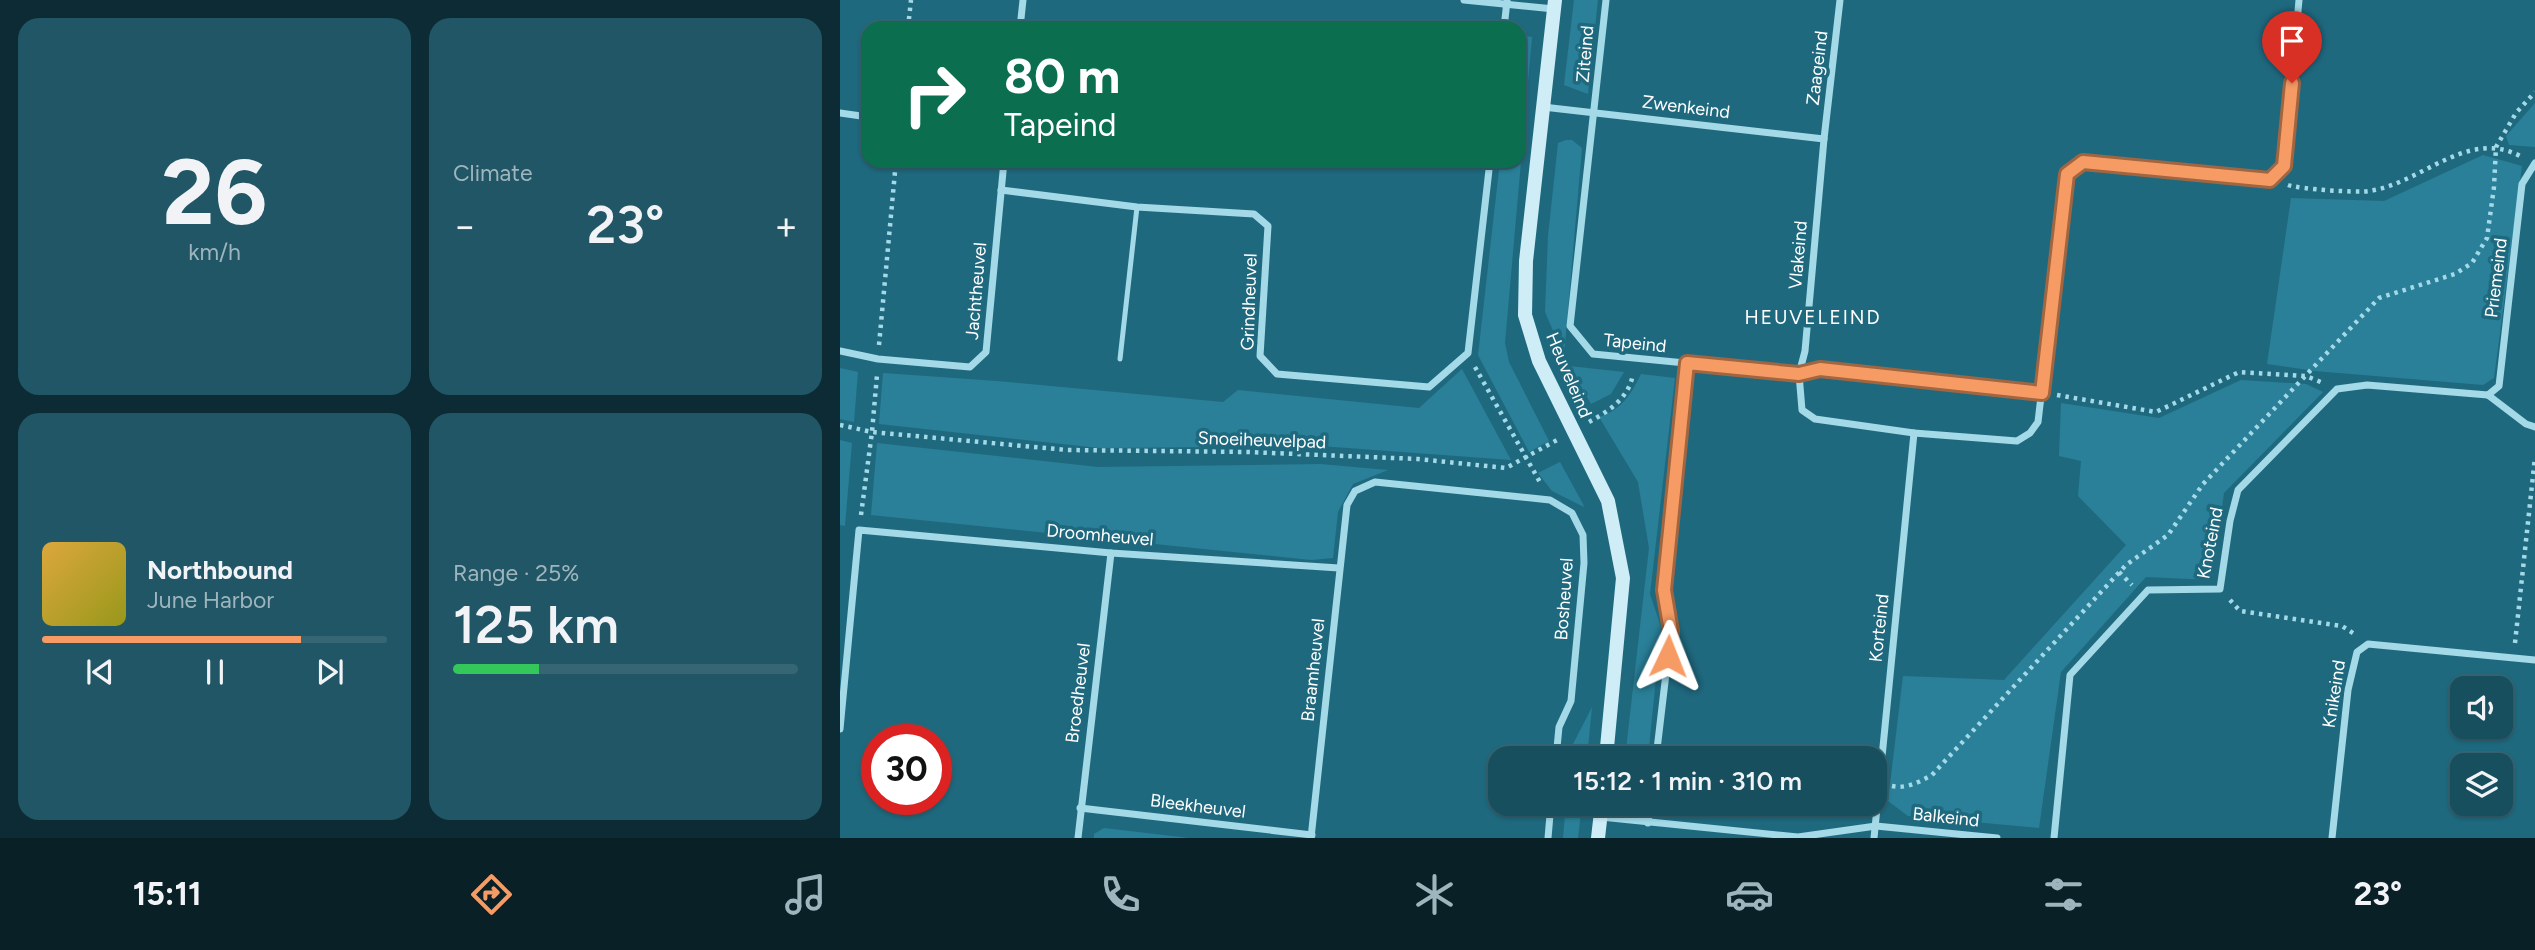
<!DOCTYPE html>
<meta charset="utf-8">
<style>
:root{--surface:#174f5f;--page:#205665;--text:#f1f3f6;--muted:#9eb5bd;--line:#366674;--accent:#f69b64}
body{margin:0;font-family:Figtree,sans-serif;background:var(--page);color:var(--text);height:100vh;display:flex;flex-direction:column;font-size:26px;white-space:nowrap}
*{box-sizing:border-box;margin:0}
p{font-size:23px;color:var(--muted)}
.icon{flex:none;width:38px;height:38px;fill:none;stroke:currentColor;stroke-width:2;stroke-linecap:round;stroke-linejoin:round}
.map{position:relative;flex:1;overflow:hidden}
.sheet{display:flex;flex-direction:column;gap:18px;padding:18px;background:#0d2b34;width:840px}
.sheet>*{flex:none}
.guide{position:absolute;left:21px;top:21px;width:665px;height:147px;border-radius:21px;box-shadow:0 2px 5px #0004,0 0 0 2px var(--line);background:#0b6e4f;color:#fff;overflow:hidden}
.fabs{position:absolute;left:1610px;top:676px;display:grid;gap:14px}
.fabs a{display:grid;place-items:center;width:63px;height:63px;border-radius:14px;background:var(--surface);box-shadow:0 2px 5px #0004,0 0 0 2px var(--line);font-size:35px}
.speed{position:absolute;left:21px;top:724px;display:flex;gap:14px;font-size:35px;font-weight:700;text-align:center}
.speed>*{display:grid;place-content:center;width:91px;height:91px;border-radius:50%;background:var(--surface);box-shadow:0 2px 5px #0004,0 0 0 2px var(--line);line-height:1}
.speed .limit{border:10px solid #d22;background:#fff;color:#111}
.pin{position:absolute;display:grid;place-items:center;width:60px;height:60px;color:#fff;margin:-72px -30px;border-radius:50% 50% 50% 0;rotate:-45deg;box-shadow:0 0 7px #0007}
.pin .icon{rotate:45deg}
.me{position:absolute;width:77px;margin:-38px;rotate:2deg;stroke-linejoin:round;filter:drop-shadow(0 0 5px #0008)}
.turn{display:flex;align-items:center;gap:24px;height:147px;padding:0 28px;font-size:32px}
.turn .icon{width:91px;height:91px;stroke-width:2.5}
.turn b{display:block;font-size:49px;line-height:60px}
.big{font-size:52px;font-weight:600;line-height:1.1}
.sheet .card{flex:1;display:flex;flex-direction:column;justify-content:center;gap:10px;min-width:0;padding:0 24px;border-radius:21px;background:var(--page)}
.sheet .dial{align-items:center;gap:0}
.dial b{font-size:91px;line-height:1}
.song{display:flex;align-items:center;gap:21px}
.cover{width:84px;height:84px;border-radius:10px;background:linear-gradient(135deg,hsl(40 70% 55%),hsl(60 70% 35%))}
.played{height:7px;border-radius:4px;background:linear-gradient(90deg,var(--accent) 75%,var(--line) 75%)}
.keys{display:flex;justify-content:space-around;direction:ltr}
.heat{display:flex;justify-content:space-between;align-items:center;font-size:38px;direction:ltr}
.charge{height:10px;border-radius:5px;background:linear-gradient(90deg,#34c759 25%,var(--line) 0)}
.sheet .tiles{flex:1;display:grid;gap:18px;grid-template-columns:repeat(2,1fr)}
.trip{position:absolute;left:648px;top:746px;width:399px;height:70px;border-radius:21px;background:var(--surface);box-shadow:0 2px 5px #0004,0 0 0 2px var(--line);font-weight:600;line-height:70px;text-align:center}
.tabs{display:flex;height:112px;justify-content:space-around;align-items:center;background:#092026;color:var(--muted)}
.tabs .icon{width:49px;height:49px}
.tabs .on{color:var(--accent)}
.tabs b{font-size:32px;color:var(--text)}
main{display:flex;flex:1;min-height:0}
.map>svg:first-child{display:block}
.green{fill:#298098}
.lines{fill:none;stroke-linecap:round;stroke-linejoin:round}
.path{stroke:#a4d9e8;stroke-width:4.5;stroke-dasharray:3.5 5;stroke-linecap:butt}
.lane{stroke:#a4d9e8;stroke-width:5}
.street{stroke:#a4d9e8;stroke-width:7}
.secondary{stroke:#ceedf6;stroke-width:14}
.route-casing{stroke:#a06541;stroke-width:18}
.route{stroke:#f69b64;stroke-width:12}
.labels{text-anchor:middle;stroke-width:7;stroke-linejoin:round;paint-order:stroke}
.street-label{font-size:18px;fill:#fff;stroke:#1f697f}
.neighbourhood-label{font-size:19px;letter-spacing:2px;fill:#fff;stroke:#1f697f}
</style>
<main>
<section class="sheet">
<div class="tiles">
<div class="card dial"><b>26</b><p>km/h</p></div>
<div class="card"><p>Climate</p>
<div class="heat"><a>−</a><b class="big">23°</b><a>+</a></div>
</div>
<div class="card">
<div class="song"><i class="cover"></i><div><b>Northbound</b><p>June Harbor</p></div></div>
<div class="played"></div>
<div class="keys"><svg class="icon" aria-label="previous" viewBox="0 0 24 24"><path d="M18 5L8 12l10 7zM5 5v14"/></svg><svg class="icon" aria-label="pause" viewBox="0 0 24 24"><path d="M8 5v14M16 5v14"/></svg><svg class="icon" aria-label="next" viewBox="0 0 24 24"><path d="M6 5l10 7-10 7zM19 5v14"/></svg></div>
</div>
<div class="card"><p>Range · 25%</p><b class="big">125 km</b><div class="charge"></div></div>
</div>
</section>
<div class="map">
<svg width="1695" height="838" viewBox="0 0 1695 838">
<rect width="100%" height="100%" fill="#1f697f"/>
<g class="green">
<polygon points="734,0 758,0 748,94 724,85"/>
<polygon points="679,35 692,37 665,343 669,362 709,441 689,452 638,355 660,161 679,161"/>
<polygon points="1695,103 1695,147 1669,145 1666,136"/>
<polygon points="726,140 732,140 742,148 724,356 705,312 708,236 718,143"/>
<polygon points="1643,155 1682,166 1654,378 1643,385 1475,371 1427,364 1451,198 1544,201"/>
<polygon points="729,366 784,372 771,394 751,404"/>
<polygon points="0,368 18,372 14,422 0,419"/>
<polygon points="622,369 671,460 480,446 259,448 39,424 43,373 157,381 383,402 398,390 579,408"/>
<path d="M801 374 835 378 810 594 821 627 808 758H785L809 548 798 482 759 417C782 410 791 394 801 374Z"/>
<polygon points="1401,380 1466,384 1483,392 1384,493 1372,580 1306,577 1221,672 1199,828 1068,816 1048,801 1063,676 1164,680 1286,545 1238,496 1241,461 1219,456 1221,403 1319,418"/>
<polygon points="0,440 12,443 5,526 0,525"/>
<polygon points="37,443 258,467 480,464 548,470 513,484 498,512 493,558 471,560 31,515"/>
<polygon points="720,462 743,504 744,507 712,491 698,473"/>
<polygon points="752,707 747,758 731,758 732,746"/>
<polygon points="726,803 742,803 738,838 723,838"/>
<polygon points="264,828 349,838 254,838 254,834"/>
</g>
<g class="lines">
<g class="path">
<polyline points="68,28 71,0"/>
<path d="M1448 185C1459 189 1516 193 1529 191 1581 184 1627 128 1680 156"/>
<polyline points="39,345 56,161"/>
<polyline points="635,367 701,484"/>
<polyline points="1217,395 1316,412 1399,372 1466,376 1483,383"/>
<path d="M749 422C769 411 789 398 793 374"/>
<polyline points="0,425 32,432 227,450 408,452 578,459 666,468 717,440"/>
<polyline points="21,515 32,432 37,375"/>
<polyline points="1279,572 1292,585"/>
<polyline points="1390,600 1400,611 1502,626 1516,635"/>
<polyline points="1675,643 1695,457"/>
<path d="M1052 786C1067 789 1079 782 1092 775L1286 565 1328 535 1363 484 1539 298 1615 274 1632 263 1647 238 1654 187 1656 147 1676 113 1695 92"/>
</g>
<polyline class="lane" points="280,359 297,207"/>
<g class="street">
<polyline points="624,0 714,9"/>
<polyline points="766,0 730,326 753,354 959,374 980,369 1202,393"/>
<polyline points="1000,0 984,139 965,351 959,374 962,410 975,419 1074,433 1177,441 1190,433 1198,422 1227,174 1243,162 1430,180 1444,166 1459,0"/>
<polyline points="180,28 183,0"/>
<polyline points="664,28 667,1"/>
<polyline points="703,107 984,139"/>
<polyline points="0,113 28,117"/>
<polyline points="161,190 297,207 414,214 428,226 420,356 437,374 589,387 628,353 650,161"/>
<polyline points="0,351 38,359 130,367 146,352 164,161"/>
<polyline points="1648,395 1659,386 1682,184 1695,163"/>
<polyline points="1648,395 1686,424 1695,427"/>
<polyline points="0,729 19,530 271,553 499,568"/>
<polyline points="816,758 831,631 824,590 847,363"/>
<polyline points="240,808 472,835"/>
<polyline points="761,817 958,837 1036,826 1157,838"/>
<polyline points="808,823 810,803"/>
<polyline points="238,838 271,553"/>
<polyline points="471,838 507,505 515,491 535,482 710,500 732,513 743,535 744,563 731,701 719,727 716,758"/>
<polyline points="708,838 711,803"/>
<polyline points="1034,838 1074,433"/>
<polyline points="1214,838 1230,675 1308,590 1380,589 1390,521 1398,490 1497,389 1527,385 1648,395"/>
<polyline points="1492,838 1508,690 1517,652 1528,644 1695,660"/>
</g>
<g class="secondary">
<polyline points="715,0 686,261 685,315 699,361 768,501 783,578 766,758"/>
<polyline points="758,838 762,803"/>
</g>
</g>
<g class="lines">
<g class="route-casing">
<polyline id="route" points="828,656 831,631 824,590 847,363 959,374 980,369 1202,393 1227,174 1243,162 1430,180 1444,166 1452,83"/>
</g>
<use href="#route" class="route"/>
</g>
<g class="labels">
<g class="street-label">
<text transform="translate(745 54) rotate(-85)" y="6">Ziteind</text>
<text transform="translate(977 68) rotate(-83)" y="6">Zaageind</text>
<text transform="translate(846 107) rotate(7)" y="6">Zwenkeind</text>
<text transform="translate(958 255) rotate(-85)" y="6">Vlakeind</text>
<text transform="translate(1656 278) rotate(-83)" y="6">Priemeind</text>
<text transform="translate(136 291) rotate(-85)" y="6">Jachtheuvel</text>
<text transform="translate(409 302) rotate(-88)" y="6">Grindheuvel</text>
<text transform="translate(795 343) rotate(6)" y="6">Tapeind</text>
<text transform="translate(729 375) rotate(67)" y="6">Heuveleind</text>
<text transform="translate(422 440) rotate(2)" y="6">Snoeiheuvelpad</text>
<text transform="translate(260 535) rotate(5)" y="6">Droomheuvel</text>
<text transform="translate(1370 543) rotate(-79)" y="6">Knoteind</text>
<text transform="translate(724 599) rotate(-86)" y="6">Bosheuvel</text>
<text transform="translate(1039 628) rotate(-84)" y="6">Korteind</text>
<text transform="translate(473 670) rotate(-84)" y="6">Braamheuvel</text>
<text transform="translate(238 693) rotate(-83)" y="6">Broedheuvel</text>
<text transform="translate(1494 694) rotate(-81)" y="6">Knikeind</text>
<text transform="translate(358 806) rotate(7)" y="6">Bleekheuvel</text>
<text transform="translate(1106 817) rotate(6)" y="6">Balkeind</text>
</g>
<g class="neighbourhood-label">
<text x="973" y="324">HEUVELEIND</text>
</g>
</g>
</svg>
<div class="fabs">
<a><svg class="icon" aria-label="sound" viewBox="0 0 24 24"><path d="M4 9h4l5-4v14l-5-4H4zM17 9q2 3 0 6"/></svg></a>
<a><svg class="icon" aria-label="layers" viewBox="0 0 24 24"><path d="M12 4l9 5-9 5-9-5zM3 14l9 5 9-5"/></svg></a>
</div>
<div class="speed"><div class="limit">30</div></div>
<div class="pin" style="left:1452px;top:83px;background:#d93025"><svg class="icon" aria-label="arrive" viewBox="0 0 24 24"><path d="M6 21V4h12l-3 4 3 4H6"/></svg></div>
<svg class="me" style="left:828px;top:656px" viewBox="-20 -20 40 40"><path d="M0-17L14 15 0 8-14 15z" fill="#f69b64" stroke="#fff" stroke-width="4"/></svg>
<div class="trip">15:12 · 1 min · 310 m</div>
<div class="guide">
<div class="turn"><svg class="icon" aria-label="right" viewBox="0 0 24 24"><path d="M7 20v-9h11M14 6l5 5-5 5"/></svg><div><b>80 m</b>Tapeind</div></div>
</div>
</div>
</main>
<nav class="tabs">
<b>15:11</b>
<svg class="icon on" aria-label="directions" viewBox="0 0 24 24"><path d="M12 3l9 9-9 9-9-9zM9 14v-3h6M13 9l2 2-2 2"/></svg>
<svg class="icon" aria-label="music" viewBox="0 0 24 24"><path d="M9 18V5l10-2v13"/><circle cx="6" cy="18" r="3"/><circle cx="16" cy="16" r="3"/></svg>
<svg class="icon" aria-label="phone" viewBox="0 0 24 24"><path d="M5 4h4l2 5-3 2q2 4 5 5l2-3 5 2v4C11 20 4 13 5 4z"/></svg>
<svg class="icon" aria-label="climate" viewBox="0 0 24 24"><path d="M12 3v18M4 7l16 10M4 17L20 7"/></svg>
<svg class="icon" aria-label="car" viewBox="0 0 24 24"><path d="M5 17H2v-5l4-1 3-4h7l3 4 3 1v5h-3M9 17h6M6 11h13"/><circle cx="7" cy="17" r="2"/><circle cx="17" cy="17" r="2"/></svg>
<svg class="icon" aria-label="filters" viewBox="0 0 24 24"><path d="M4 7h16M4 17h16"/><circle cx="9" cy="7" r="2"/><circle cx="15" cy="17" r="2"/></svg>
<b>23°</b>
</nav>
